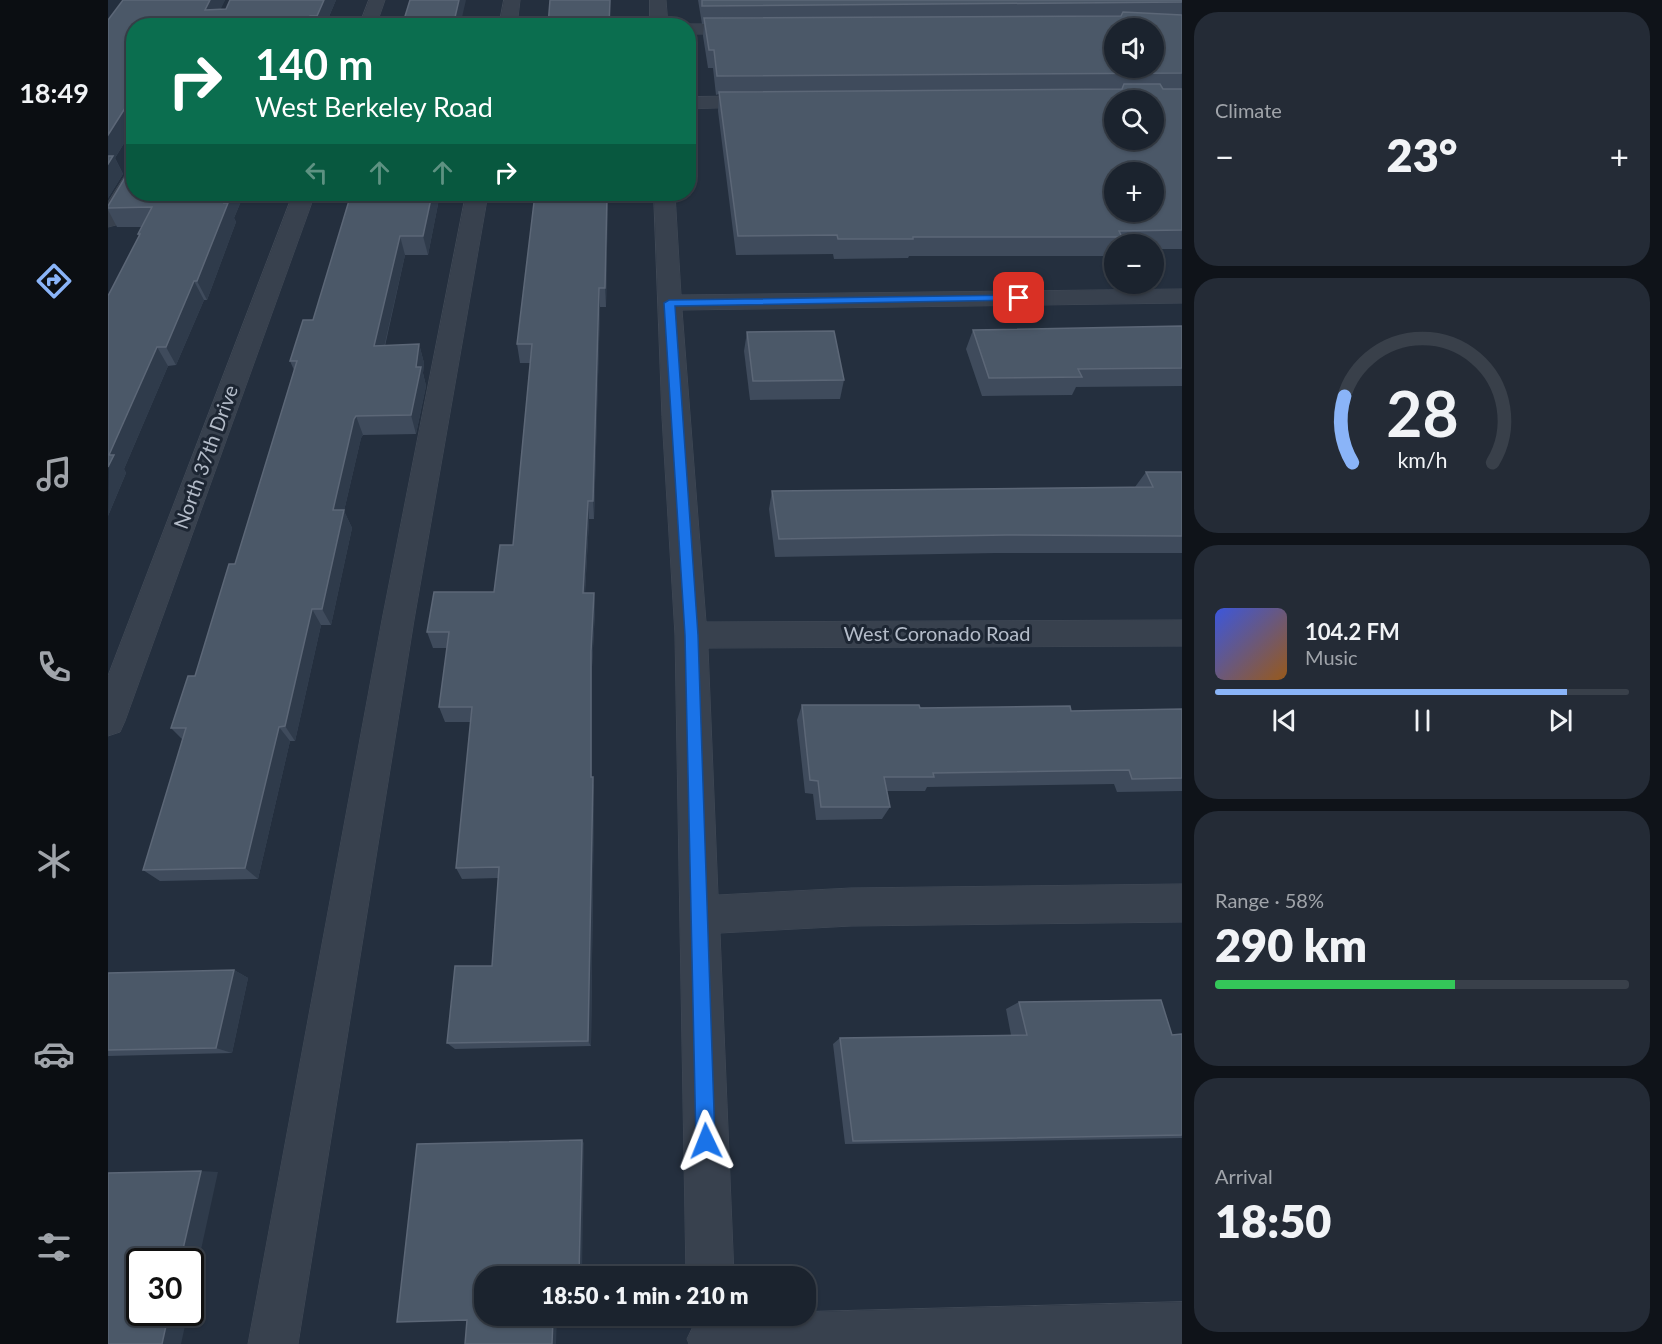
<!DOCTYPE html>
<meta charset="utf-8">
<style>
:root{--surface:#1b232e;--page:#242b36;--text:#f1f3f6;--muted:#a0a4aa;--line:#39404a;--accent:#8ab4f8}
body{margin:0;font-family:Lato,sans-serif;background:var(--page);color:var(--text);height:100vh;display:flex;flex-direction:column;font-size:22px;white-space:nowrap}
*{box-sizing:border-box;margin:0}
p{font-size:20px;color:var(--muted)}
.icon{flex:none;width:33px;height:33px;fill:none;stroke:currentColor;stroke-width:2;stroke-linecap:round;stroke-linejoin:round}
.map{position:relative;flex:1;overflow:hidden}
.panel{display:flex;flex-direction:column;gap:12px;padding:12px;background:#0f1319;width:480px}
.panel>*{flex:none}
.guide{position:absolute;left:18px;top:18px;width:570px;height:183px;border-radius:24px;box-shadow:0 2px 4px #0004,0 0 0 2px var(--line);background:#0b6e4f;color:#fff;overflow:hidden}
.buttons{position:absolute;left:996px;top:18px;display:grid;gap:12px}
.buttons a{display:grid;place-items:center;width:60px;height:60px;border-radius:50%;background:var(--surface);box-shadow:0 2px 4px #0004,0 0 0 2px var(--line);font-size:30px}
.speed{position:absolute;left:18px;top:1248px;display:flex;gap:12px;font-size:30px;font-weight:700;text-align:center}
.speed>*{display:grid;place-content:center;width:78px;height:78px;border-radius:50%;background:var(--surface);box-shadow:0 2px 4px #0004,0 0 0 2px var(--line);line-height:1}
.speed .limit{border:3px solid #111;border-radius:9px;background:#fff;color:#111}
.pin{position:absolute;display:grid;place-items:center;width:51px;height:51px;color:#fff;margin:-26px;border-radius:12px;box-shadow:0 3px 9px #0006}
.me{position:absolute;width:66px;margin:-33px;rotate:358deg;stroke-linejoin:round;filter:drop-shadow(0 0 4px #0008)}
.turn{display:flex;align-items:center;gap:21px;height:126px;padding:0 30px;font-size:27px}
.turn .icon{width:78px;height:78px;stroke-width:2.5}
.turn b{display:block;font-size:42px;line-height:51px}
.lanes{display:flex;align-items:center;height:57px;padding:0 30px;background:#0003;justify-content:center;gap:30px;direction:ltr}
.lanes .off{opacity:.35}
.big{font-size:45px;font-weight:800;line-height:1.1}
.panel .tile{flex:1;display:flex;flex-direction:column;justify-content:center;gap:9px;min-width:0;padding:0 21px;border-radius:24px;background:var(--page)}
.panel .dial{align-items:center;gap:0}
.dial svg{height:156px;overflow:visible;fill:none;stroke:var(--line);stroke-width:7;stroke-linecap:round;text-anchor:middle}
.dial text{fill:var(--text);stroke:none}
.song{display:flex;align-items:center;gap:18px}
.cover{width:72px;height:72px;border-radius:9px;background:linear-gradient(135deg,hsl(230 70% 55%),hsl(30 70% 35%))}
.played{height:6px;border-radius:3px;background:linear-gradient(90deg,var(--accent) 85%,var(--line) 85%)}
.keys{display:flex;justify-content:space-around;direction:ltr}
.heat{display:flex;justify-content:space-between;align-items:center;font-size:33px;direction:ltr}
.charge{height:9px;border-radius:4px;background:linear-gradient(90deg,#34c759 58%,var(--line) 0)}
.trip{position:absolute;left:366px;top:1266px;width:342px;height:60px;border-radius:24px;background:var(--surface);box-shadow:0 2px 4px #0004,0 0 0 2px var(--line);font-weight:800;line-height:60px;text-align:center}
main{display:flex;flex:1;min-height:0}
.menu{display:flex;flex-direction:column;width:108px;justify-content:space-around;align-items:center;background:#0b0e12;color:var(--muted)}
.menu .icon{width:42px;height:42px}
.menu .active{color:var(--accent)}
.menu b{font-size:27px;color:var(--text)}
.map>svg:first-child{display:block}
.lines{fill:none;stroke-linecap:round;stroke-linejoin:round}
.minor-casing{stroke:#414a57;stroke-width:1}
.minor{fill:#38414e;fill-rule:evenodd}
.wall{fill:#3f4b5c}
.shaded-wall{fill:#2f3b4b}
.building{fill:#4b5868;stroke:#5c6777;stroke-width:1.5;fill-rule:evenodd}
.route{fill:#1a73e8;stroke:#114b97;stroke-width:1.5}
.labels{text-anchor:middle;stroke-width:6;stroke-linejoin:round;paint-order:stroke}
.street-label{font-size:20px;fill:#b4bcc9;stroke:#1d2633}
</style>
<main>
<nav class="menu">
<b>18:49</b>
<svg class="icon active" aria-label="directions" viewBox="0 0 24 24"><path d="M12 3l9 9-9 9-9-9zM9 14v-3h6M13 9l2 2-2 2"/></svg>
<svg class="icon" aria-label="music" viewBox="0 0 24 24"><path d="M9 18V5l10-2v13"/><circle cx="6" cy="18" r="3"/><circle cx="16" cy="16" r="3"/></svg>
<svg class="icon" aria-label="phone" viewBox="0 0 24 24"><path d="M5 4h4l2 5-3 2q2 4 5 5l2-3 5 2v4C11 20 4 13 5 4z"/></svg>
<svg class="icon" aria-label="climate" viewBox="0 0 24 24"><path d="M12 3v18M4 7l16 10M4 17L20 7"/></svg>
<svg class="icon" aria-label="car" viewBox="0 0 24 24"><path d="M5 17H2v-5l4-1 3-4h7l3 4 3 1v5h-3M9 17h6M6 11h13"/><circle cx="7" cy="17" r="2"/><circle cx="17" cy="17" r="2"/></svg>
<svg class="icon" aria-label="filters" viewBox="0 0 24 24"><path d="M4 7h16M4 17h16"/><circle cx="9" cy="7" r="2"/><circle cx="15" cy="17" r="2"/></svg>
</nav>
<div class="map">
<svg width="1074" height="1344" viewBox="0 0 1074 1344">
<rect width="100%" height="100%" fill="#242f3e"/>
<g class="lines">
<g class="minor-casing">
<g id="minor">
<polygon points="261,0 277,0 268,26 251,26"/>
<polygon points="396,0 412,0 409,26 391,26"/>
<polygon points="542,0 558,0 560,26 542,26"/>
<polygon points="580,24 642,24 651,29 642,34 580,34 580,26 574,26"/>
<polygon points="655,96 665,102 662,106 580,109 580,97"/>
<polygon points="26,170 26,194 8,225 0,227 0,202 19,172"/>
<polygon points="185,194 207,194 17,721 12,732 0,736 0,676"/>
<polygon points="358,194 380,194 306,620 190,1344 140,1344 274,620"/>
<polygon points="546,194 567,194 573,295 1074,289 1074,303 574,310 598,622 1074,620 1074,646 600,648 610,895 743,888 1074,884 1074,922 743,926 612,933 626,1276 578,1276 567,635 554,417"/>
<polygon points="1074,1302 1074,1344 581,1344 579,1339 587,1322 601,1316 698,1316 698,1312"/>
</g>
</g>
<use href="#minor" class="minor"/>
</g>
<g class="wall">
<polygon points="15,0 117,0 112,9 118,9 122,0 228,0 217,26 26,26 26,127 7,158 15,174 0,198 0,20"/>
<polygon points="590,0 1074,0 1074,249 1046,249 1046,244 1006,244 1006,253 1005,256 801,256 800,258 726,259 725,254 628,255 610,111 611,94 608,95 605,68 600,68 595,36 596,24 594,24"/>
<polygon points="18,176 26,194 136,194 126,218 128,222 99,300 96,300 68,365 60,366 16,469 18,473 0,516 31,236 30,234 34,227 9,227 0,210 0,206"/>
<polygon points="243,194 332,194 320,255 297,255 277,346 311,344 316,363 315,373 318,386 308,434 255,435 253,438 236,511 244,528 223,625 213,625 187,741 182,741 150,879 52,881 35,870 75,740 63,728 87,676 127,564 186,370 182,361 205,320"/>
<polygon points="500,194 498,307 492,307 486,519 481,519 477,593 486,593 487,610 484,667 484,777 486,790 483,1046 347,1049 339,1043 384,966 390,878 354,879 348,868 363,722 337,722 331,707 339,648 325,648 319,632 386,592 405,545 422,363 412,363 409,344"/>
<polygon points="1074,326 1074,386 968,387 964,395 874,396 858,349 865,330"/>
<polygon points="639,332 736,380 732,399 642,400 636,351"/>
<polygon points="1038,472 1074,472 1074,553 888,553 667,557 661,509 664,491 1027,487"/>
<polygon points="694,705 963,711 1074,709 1074,791 1009,792 1006,784 819,787 817,791 779,791 782,807 774,819 708,820 705,794 697,793 689,720"/>
<polygon points="126,970 140,978 124,1053 0,1056 0,973"/>
<polygon points="911,1002 1064,1035 1074,1034 1074,1138 737,1144 725,1044 732,1038 903,1035 898,1009"/>
</g>
<g class="shaded-wall">
<polygon points="102,0 117,0 105,26 97,10"/>
<polygon points="216,0 228,0 217,26 212,26 209,16"/>
<polygon points="351,0 358,0 352,26 345,26"/>
<polygon points="202,16 205,26 198,26"/>
<polygon points="26,94 26,127 7,158 15,174 0,198 0,135"/>
<polygon points="120,194 136,194 126,218 128,222 99,300 89,281 116,203"/>
<polygon points="324,194 332,194 320,255 315,236"/>
<polygon points="499,194 500,194 498,307 497,288"/>
<polygon points="292,236 297,255 272,365 266,346"/>
<polygon points="86,281 96,300 68,365 58,347"/>
<polygon points="491,288 492,307 486,519 485,501"/>
<polygon points="311,344 316,363 315,373 318,386 308,434 303,415"/>
<polygon points="49,347 60,366 16,469 18,473 0,516 1,455"/>
<polygon points="248,416 255,435 253,438 236,511 244,528 223,625 214,609 225,510 246,419"/>
<polygon points="480,501 481,519 476,610 475,593"/>
<polygon points="486,593 487,610 484,667 484,790 483,777 483,651"/>
<polygon points="204,609 213,625 187,741 177,726"/>
<polygon points="171,727 182,741 150,879 137,868"/>
<polygon points="485,777 486,790 483,1046 480,1041"/>
<polygon points="126,970 140,978 124,1053 108,1048"/>
<polygon points="474,1140 476,1143 474,1276 471,1276"/>
<polygon points="93,1171 110,1172 82,1300 82,1262 72,1262"/>
<polygon points="61,1312 80,1312 73,1344 54,1344"/>
<polygon points="449,1316 448,1344 444,1344 445,1318"/>
</g>
<g class="building">
<polygon points="15,0 102,0 97,10 118,9 122,0 216,0 209,16 202,16 198,26 26,26 26,94 0,135 0,20"/>
<polygon points="302,0 351,0 345,26 294,26"/>
<polygon points="442,0 502,0 501,26 440,26"/>
<polygon points="594,0 1074,0 1074,2 594,6"/>
<path d="M1015 12 1074 15V73L609 76 606 50H601L596 18 1013 16ZM1006 28H1046V68H1006Z"/>
<path d="M1016 84H1052L1055 89H1074V230L1011 231 1014 237H805V239H730L729 235 630 236 611 92 1014 89ZM1006 100H1046V140H1006ZM1006 172H1046V212H1006Z"/>
<polygon points="19,155 26,155 26,194 120,194 116,203 120,203 89,281 86,281 58,347 49,347 1,455 6,455 0,467 0,296 32,234 30,234 44,207 0,208 0,206 18,176"/>
<polygon points="0,156 5,156 0,164"/>
<polygon points="243,194 324,194 315,236 292,236 266,346 311,344 308,367 313,367 303,415 248,416 246,419 225,510 236,510 214,609 204,609 177,726 171,727 137,868 35,870 78,728 63,728 80,676 87,676 121,564 127,564 189,361 182,361 195,320 205,320"/>
<polygon points="427,194 499,194 497,288 491,288 485,501 480,501 475,593 486,593 483,651 483,777 485,777 480,1041 339,1043 347,966 384,966 391,867 348,868 364,707 331,707 341,632 319,632 326,592 386,592 392,545 405,545 424,344 409,344"/>
<polygon points="1074,326 1074,368 970,369 974,377 881,378 865,330"/>
<polygon points="726,331 736,380 645,381 639,332"/>
<polygon points="1038,472 1074,472 1074,536 898,535 671,539 664,491 1045,487"/>
<polygon points="694,705 811,705 812,708 962,706 963,711 1074,709 1074,778 1024,779 1021,770 825,773 826,777 776,777 782,807 713,807 710,781 702,780"/>
<polygon points="126,970 108,1048 0,1050 0,973"/>
<polygon points="1053,1000 1064,1035 1074,1034 1074,1135 745,1141 732,1038 919,1035 911,1002"/>
<polygon points="474,1140 471,1276 376,1276 376,1316 471,1316 471,1318 445,1318 444,1344 357,1344 359,1320 289,1322 309,1144"/>
<polygon points="93,1171 72,1262 32,1262 32,1312 61,1312 54,1344 0,1344 0,1173"/>
</g>
<polygon class="route" points="911,295 916,298 914,300 567,306 590,635 607,1141 604,1148 598,1150 591,1148 588,1141 577,635 556,303 561,300"/>
<g class="labels">
<g class="street-label">
<text transform="translate(98 457) rotate(-70)" y="7">North 37th Drive</text>
<text x="829" y="641">West Coronado Road</text>
</g>
</g>
</svg>
<div class="buttons">
<a><svg class="icon" aria-label="sound" viewBox="0 0 24 24"><path d="M4 9h4l5-4v14l-5-4H4zM17 9q2 3 0 6"/></svg></a>
<a><svg class="icon" aria-label="search" viewBox="0 0 24 24"><circle cx="10" cy="10" r="6"/><path d="M15 15l6 6"/></svg></a>
<a>+</a>
<a>−</a>
</div>
<div class="speed"><div class="limit">30</div></div>
<div class="pin" style="left:911px;top:298px;background:#d93025"><svg class="icon" aria-label="arrive" viewBox="0 0 24 24"><path d="M6 21V4h12l-3 4 3 4H6"/></svg></div>
<svg class="me" style="left:598px;top:1141px" viewBox="-20 -20 40 40"><path d="M0-17L14 15 0 8-14 15z" fill="#1a73e8" stroke="#fff" stroke-width="4"/></svg>
<div class="trip">18:50 · 1 min · 210 m</div>
<div class="guide">
<div class="turn"><svg class="icon" aria-label="right" viewBox="0 0 24 24"><path d="M7 20v-9h11M14 6l5 5-5 5"/></svg><div><b>140 m</b>West Berkeley Road</div></div>
<div class="lanes"><svg class="icon off" aria-label="left" viewBox="0 0 24 24"><path d="M17 20v-9H6M10 6l-5 5 5 5"/></svg><svg class="icon off" aria-label="ahead" viewBox="0 0 24 24"><path d="M12 20V5M6 11l6-6 6 6"/></svg><svg class="icon off" aria-label="ahead" viewBox="0 0 24 24"><path d="M12 20V5M6 11l6-6 6 6"/></svg><svg class="icon" aria-label="right" viewBox="0 0 24 24"><path d="M7 20v-9h11M14 6l5 5-5 5"/></svg></div>
</div>
</div>
<section class="panel">
<div class="tile"><p>Climate</p>
<div class="heat"><a>−</a><b class="big">23°</b><a>+</a></div>
</div>
<div class="tile dial"><svg viewBox="0 0 100 80">
<path d="M14 69A42 42 0 1 1 86 69"/>
<path d="M14 69A42 42 0 0 1 10 35" stroke="#8ab4f8"/>
<text x="50" y="56" font-size="32" font-weight="700">28</text>
<text x="50" y="72" font-size="11">km/h</text>
</svg></div>
<div class="tile">
<div class="song"><i class="cover"></i><div><b>104.2 FM</b><p>Music</p></div></div>
<div class="played"></div>
<div class="keys"><svg class="icon" aria-label="previous" viewBox="0 0 24 24"><path d="M18 5L8 12l10 7zM5 5v14"/></svg><svg class="icon" aria-label="pause" viewBox="0 0 24 24"><path d="M8 5v14M16 5v14"/></svg><svg class="icon" aria-label="next" viewBox="0 0 24 24"><path d="M6 5l10 7-10 7zM19 5v14"/></svg></div>
</div>
<div class="tile"><p>Range · 58%</p><b class="big">290 km</b><div class="charge"></div></div>
<div class="tile"><p>Arrival</p><b class="big">18:50</b></div>
</section>
</main>
